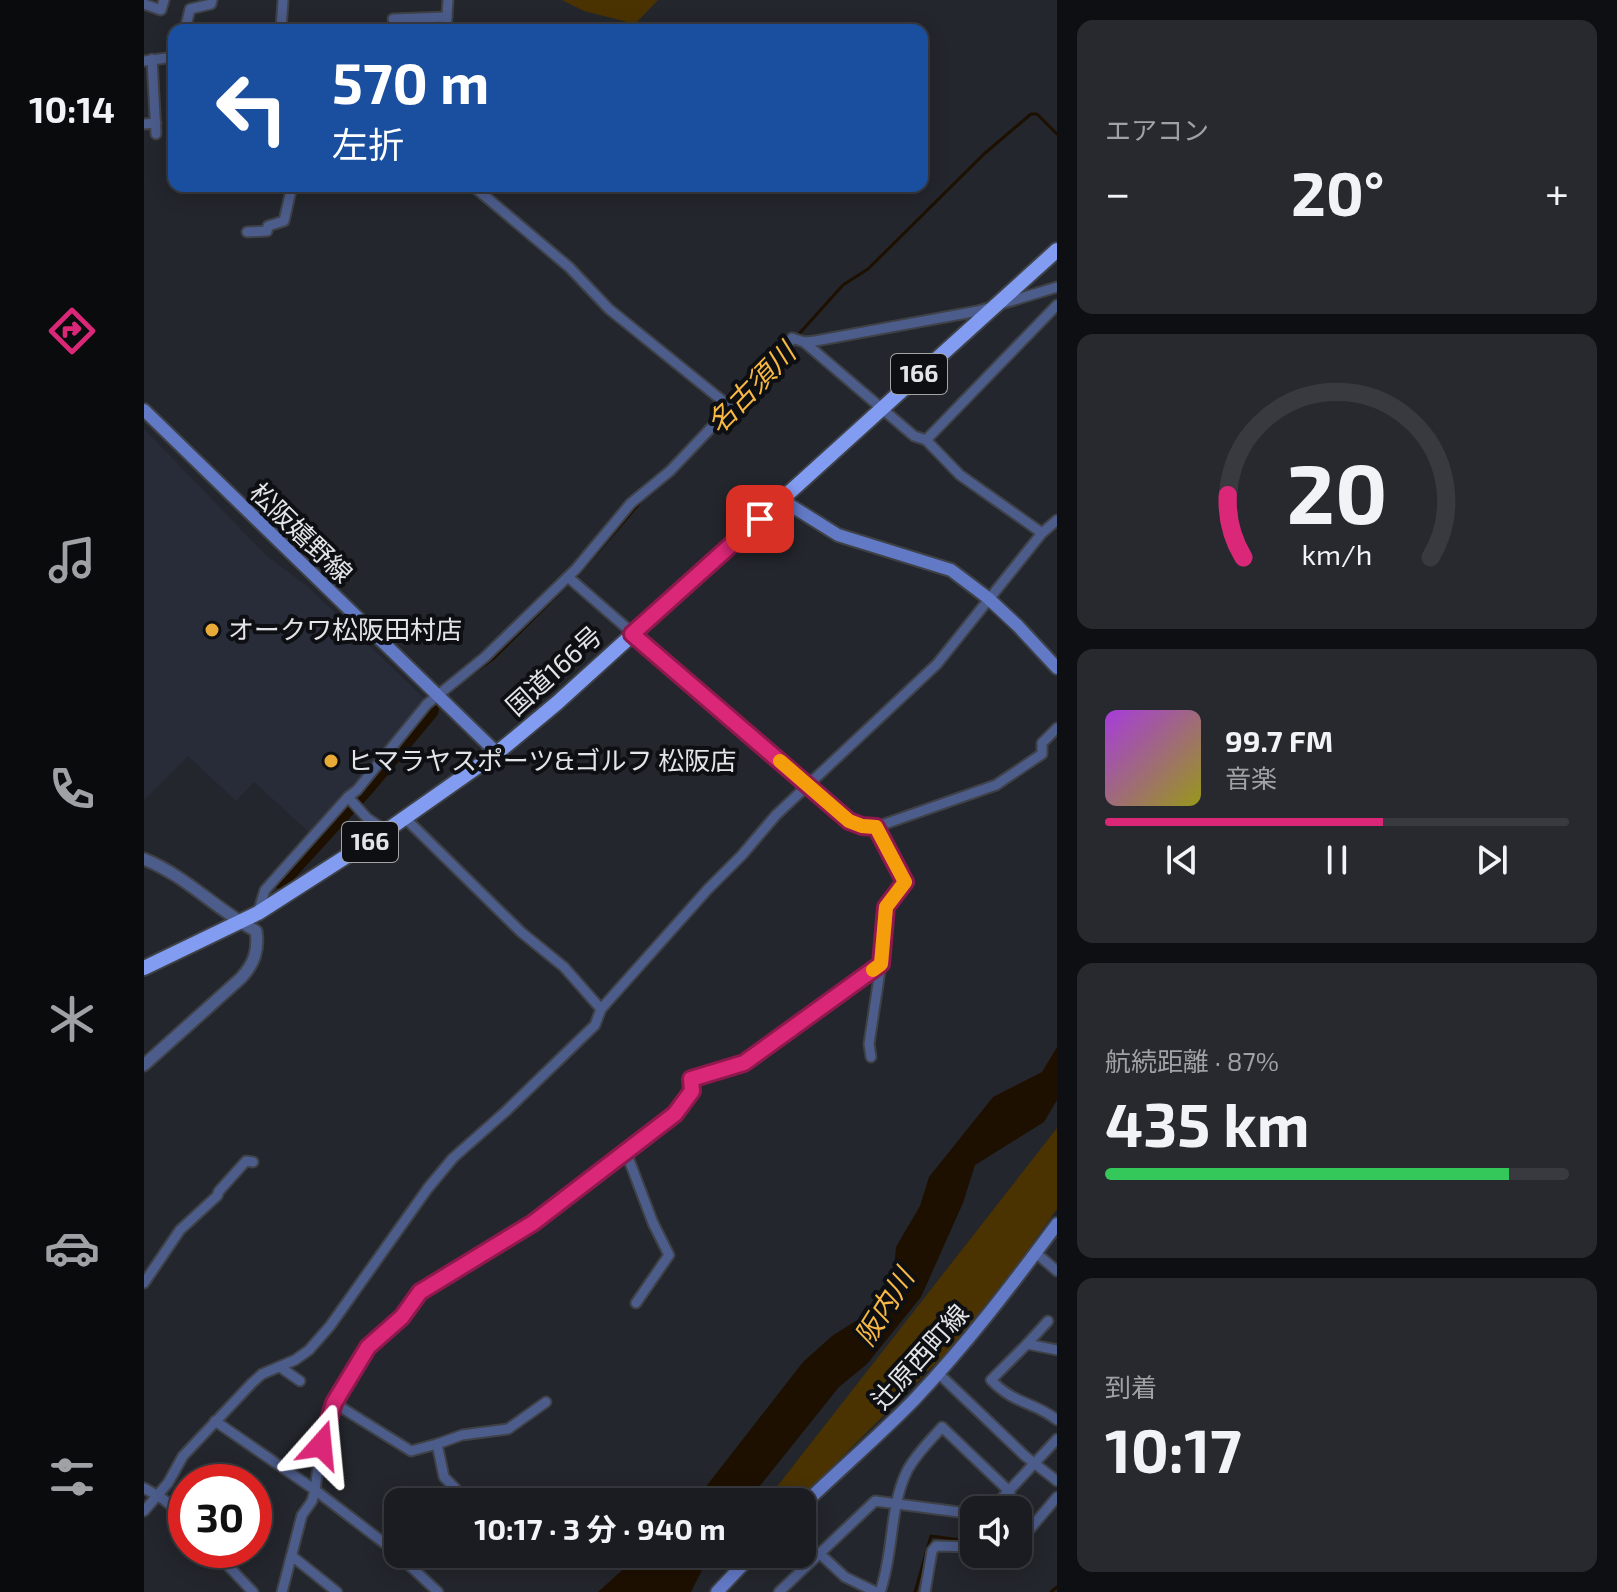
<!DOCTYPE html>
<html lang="ja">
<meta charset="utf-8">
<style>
:root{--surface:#1a1c21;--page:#27292e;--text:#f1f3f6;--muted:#9fa1a5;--line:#383a3f;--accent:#db2777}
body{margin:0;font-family:"Exo 2","Noto Sans JP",sans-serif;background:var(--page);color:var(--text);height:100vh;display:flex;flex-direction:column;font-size:30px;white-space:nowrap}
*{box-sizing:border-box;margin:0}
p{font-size:26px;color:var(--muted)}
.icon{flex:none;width:44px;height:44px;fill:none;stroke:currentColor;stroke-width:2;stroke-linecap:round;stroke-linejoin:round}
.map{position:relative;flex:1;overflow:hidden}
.panel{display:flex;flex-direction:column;gap:20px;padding:20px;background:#0e0f12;width:560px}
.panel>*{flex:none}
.hud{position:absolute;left:24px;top:24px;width:760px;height:168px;border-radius:16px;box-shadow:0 4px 20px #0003,0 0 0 2px var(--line);background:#1a4fa0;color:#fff;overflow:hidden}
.fabs{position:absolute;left:816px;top:1496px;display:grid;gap:16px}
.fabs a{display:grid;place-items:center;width:72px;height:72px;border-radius:16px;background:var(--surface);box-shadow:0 4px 20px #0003,0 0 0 2px var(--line);font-size:40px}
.speed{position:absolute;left:24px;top:1464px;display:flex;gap:16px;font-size:40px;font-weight:700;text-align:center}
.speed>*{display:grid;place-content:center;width:104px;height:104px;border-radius:50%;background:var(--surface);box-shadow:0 4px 20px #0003,0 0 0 2px var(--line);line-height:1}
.speed .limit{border:12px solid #d22;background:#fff;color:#111}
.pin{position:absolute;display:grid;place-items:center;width:68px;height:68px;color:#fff;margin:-34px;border-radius:16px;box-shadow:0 4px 12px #0006}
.me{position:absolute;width:88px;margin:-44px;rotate:18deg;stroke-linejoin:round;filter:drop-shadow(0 0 6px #0008)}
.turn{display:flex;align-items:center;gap:28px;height:168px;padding:0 32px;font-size:36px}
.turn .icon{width:104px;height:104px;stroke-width:2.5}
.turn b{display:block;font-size:56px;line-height:68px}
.big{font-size:60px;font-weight:700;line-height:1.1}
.panel .card{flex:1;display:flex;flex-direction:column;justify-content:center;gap:12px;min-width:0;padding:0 28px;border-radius:16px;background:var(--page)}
.panel .dial{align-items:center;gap:0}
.dial svg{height:208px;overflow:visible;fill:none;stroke:var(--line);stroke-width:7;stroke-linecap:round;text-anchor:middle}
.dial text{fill:var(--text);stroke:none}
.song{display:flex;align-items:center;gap:24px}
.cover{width:96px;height:96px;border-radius:12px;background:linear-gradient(135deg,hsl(280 70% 55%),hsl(60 70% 35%))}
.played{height:8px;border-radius:4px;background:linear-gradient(90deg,var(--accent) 60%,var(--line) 60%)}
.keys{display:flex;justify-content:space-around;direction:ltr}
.heat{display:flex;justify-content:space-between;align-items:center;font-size:44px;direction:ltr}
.charge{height:12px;border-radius:6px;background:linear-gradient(90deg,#34c759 87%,var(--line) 0)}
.trip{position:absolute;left:240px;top:1488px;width:432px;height:80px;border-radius:16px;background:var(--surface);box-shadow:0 4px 20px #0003,0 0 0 2px var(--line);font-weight:700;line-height:80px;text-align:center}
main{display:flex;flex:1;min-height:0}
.dock{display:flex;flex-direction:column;width:144px;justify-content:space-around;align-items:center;background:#0a0b0d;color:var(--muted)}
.dock .icon{width:56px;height:56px}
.dock .current{color:var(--accent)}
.dock b{font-size:36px;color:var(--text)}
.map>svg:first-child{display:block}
.built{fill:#282c38}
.green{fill:#4b3301}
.water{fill:#1e1000}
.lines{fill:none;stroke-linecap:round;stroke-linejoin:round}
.stream{stroke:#1e1000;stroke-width:3}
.river{stroke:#1e1000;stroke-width:18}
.minor-casing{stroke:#3e4146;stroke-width:13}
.tertiary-casing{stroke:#3e4146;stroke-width:15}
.secondary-casing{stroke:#3e4146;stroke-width:16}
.trunk-casing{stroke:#3e4146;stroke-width:18}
.minor{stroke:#4c5c8b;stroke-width:9}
.tertiary{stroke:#4c5c8b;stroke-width:11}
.secondary{stroke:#6279c5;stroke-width:12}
.trunk{stroke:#829cf1;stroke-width:14}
.route-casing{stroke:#8e194d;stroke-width:20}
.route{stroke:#db2777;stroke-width:14}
.slow{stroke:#f59e0b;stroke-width:14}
.poi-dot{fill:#e8ab37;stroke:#0e0f12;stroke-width:3}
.labels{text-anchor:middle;stroke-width:8;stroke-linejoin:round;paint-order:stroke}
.shield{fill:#0e0f12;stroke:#a2a4a8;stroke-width:2}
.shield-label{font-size:24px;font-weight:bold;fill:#e2e4e8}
.street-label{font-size:26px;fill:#e2e4e8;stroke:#0e0f12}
.poi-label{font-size:26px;fill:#e2e4e8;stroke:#0e0f12;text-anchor:start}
.water-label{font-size:28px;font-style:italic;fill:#f8b944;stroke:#0e0f12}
</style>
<main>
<nav class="dock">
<b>10:14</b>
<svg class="icon current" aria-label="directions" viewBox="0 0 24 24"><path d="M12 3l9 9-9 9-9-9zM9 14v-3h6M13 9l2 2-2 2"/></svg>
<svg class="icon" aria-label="music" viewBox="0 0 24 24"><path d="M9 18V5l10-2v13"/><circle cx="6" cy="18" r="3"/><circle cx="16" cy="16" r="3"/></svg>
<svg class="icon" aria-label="phone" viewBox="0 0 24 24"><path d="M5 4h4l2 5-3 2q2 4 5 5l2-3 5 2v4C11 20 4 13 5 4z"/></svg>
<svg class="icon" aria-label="climate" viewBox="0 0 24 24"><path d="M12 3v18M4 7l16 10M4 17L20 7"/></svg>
<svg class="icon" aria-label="car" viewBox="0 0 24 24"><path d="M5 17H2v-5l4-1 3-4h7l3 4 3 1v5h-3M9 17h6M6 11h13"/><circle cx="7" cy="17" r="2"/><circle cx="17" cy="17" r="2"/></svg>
<svg class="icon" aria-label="filters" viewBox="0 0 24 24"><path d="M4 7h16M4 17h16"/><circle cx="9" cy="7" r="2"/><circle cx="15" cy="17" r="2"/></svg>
</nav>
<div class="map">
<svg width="913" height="1592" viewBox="0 0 913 1592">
<rect width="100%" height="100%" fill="#23262c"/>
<polygon class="built" points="0,429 122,555 164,587 282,700 211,787 207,788 167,834 110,782 92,801 44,756 0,800"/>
<g class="green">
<polygon points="418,0 514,0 491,24 440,11"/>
<polygon points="913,1128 913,1209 870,1269 807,1348 653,1502 621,1502"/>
</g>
<g class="water">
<polygon points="913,1047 913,1100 900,1122 831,1165 819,1203 777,1297 723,1364 695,1387 603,1502 550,1502 659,1362 688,1336 726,1312 749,1280 752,1247 776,1206 785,1177 849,1097 898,1072"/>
<polygon points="496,1554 566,1554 547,1592 454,1592"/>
</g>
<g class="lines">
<g class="stream">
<polyline points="644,352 654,335 699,285 724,269 840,154 887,114 893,114 913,134"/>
<polyline points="431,578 499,499"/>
<polyline points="322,678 350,658 425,583"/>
<polyline points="771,1592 787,1536 830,1542"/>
<polyline points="907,1592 913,1587"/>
</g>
<polyline class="river" points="137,880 222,787 286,710"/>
<g class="minor-casing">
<g id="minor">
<polyline points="0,4 17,10 20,0"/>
<polyline points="249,19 303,17"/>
<polyline points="41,30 46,9 67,4 68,0"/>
<polyline points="137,30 139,0"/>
<polyline points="302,30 304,0"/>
<polyline points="8,59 12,134"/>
<polyline points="0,61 30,57"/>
<polyline points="0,124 12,123"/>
<polyline points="329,186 425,267 465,309 585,406"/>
<polyline points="103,232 123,231 124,226 140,221 148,186"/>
<polyline points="660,342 770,436 782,440 816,475 898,533"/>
<polyline points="782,440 913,305"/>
<polyline points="424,577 705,821 718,826 732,827 852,785 898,754 898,743 913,728"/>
<polyline points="204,797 223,818 242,831"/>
<polyline points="262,819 377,932 420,967 457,1009"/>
<polyline points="114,913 121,890 204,797 213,790 283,704 341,657 432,569 487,503 526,471 641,350 648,338 660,342 671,341 834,311 913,287"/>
<polyline points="727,1057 725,1044 737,964"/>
<polyline points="482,1152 509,1223 525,1255 492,1303"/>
<polyline points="892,1253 913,1271"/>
<polyline points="0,1283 36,1230 73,1196 75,1191 102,1161 109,1162"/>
<polyline points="883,1344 904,1321"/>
<path d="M913 1350 883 1344 847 1380C871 1405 889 1401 913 1420"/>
<polyline points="136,1367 156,1381"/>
<polyline points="794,1373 881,1456 913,1481"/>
<polyline points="190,1403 267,1451 293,1444 300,1477 311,1488 315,1499 312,1502"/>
<polyline points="71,1421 171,1490 248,1549 294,1592"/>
<polyline points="293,1444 318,1435 364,1429 402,1402"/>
<polyline points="0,1488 19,1499 42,1518"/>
<polyline points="847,1510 913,1439"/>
<polyline points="0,1511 24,1483 39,1456 108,1383 118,1374 151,1360 165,1350 186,1326 284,1188 309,1158 361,1112 451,1025 457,1009 564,889 598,855 632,815 793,664 898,533 913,520"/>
<polyline points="874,1543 913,1497"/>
<polyline points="69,1550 109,1592"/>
<polyline points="675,1553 701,1577 732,1592"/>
<polyline points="845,1554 856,1563 864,1554"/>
<polyline points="148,1556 193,1592"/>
<polyline points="138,1592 158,1515 168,1501 171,1490 177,1445 190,1403 224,1347 258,1317 276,1292 389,1223 531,1114 548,1091 547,1079 600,1063 737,964 742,907 761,882 732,827"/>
<polyline points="635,1592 731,1501 830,1514"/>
<path d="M736 1592C750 1553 745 1508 763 1471 772 1454 786 1441 798 1427L866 1492"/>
<polyline points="781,1592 788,1551 792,1546 830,1547"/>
</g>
</g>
<g class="tertiary-casing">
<path id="tertiary" d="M0 859C42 876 73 910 112 931 115 950 110 964 97 978L0 1065"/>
</g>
<g class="secondary-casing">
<g id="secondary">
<polyline points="0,410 353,753"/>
<polyline points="638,500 694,535 807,570 844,598 874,626 913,668"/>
<path d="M658 1506C695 1470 734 1437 770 1400 822 1345 868 1285 913 1224"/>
<polyline points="573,1592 609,1554"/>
</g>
</g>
<g class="trunk-casing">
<polyline id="trunk" points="0,968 114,913 242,831 353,753 413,703 913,250"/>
</g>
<use href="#minor" class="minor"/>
<use href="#tertiary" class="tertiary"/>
<use href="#secondary" class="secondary"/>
<use href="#trunk" class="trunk"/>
</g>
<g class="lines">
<g class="route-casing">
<polyline id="route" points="177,1445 190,1403 224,1347 258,1317 276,1292 389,1223 531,1114 548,1091 547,1079 600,1063 737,964 742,907 761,882 732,827 718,826 705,821 488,634 616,519"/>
</g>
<use href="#route" class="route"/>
<polyline class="slow" points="636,761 705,821 718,826 732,827 761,882 742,907 737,964 729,970"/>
</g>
<g class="poi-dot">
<circle cx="68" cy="630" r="8"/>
<circle cx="187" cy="761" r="8"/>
</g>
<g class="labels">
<g class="shield">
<rect x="747" y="354" width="56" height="40" rx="6"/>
<rect x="198" y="822" width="56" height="40" rx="6"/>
</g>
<g class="shield-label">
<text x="775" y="382">166</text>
<text x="226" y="850">166</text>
</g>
<g class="street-label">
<text transform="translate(157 533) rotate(44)" y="9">松阪嬉野線</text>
<text transform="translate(410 671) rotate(-42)" y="9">国道166号</text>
<text transform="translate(776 1357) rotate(-48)" y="9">辻原西町線</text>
</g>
<g class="poi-label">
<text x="84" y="639">オークワ松阪田村店</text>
<text x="203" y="770">ヒマラヤスポーツ&amp;ゴルフ 松阪店</text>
</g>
<g class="water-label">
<text transform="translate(607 388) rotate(-46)" y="10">名古須川</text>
<text transform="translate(740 1307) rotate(-58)" y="10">阪内川</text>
</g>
</g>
</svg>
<div class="fabs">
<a><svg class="icon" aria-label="sound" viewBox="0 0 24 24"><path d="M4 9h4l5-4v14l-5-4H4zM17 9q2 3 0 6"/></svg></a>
</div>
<div class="speed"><div class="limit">30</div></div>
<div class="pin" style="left:616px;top:519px;background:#d93025"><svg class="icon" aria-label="arrive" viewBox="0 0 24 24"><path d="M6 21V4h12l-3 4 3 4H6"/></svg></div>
<svg class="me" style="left:177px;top:1445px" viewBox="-20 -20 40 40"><path d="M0-17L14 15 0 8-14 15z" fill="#db2777" stroke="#fff" stroke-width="4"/></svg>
<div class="trip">10:17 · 3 分 · 940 m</div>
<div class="hud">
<div class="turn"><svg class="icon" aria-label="left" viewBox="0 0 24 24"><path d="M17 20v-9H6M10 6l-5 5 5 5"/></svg><div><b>570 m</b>左折</div></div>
</div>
</div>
<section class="panel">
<div class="card"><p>エアコン</p>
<div class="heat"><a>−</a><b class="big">20°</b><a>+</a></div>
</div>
<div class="card dial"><svg viewBox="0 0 100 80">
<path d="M14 69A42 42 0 1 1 86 69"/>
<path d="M14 69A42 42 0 0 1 8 45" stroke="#db2777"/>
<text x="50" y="56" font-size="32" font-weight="700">20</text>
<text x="50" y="72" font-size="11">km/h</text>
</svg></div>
<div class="card">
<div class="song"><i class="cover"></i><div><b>99.7 FM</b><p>音楽</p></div></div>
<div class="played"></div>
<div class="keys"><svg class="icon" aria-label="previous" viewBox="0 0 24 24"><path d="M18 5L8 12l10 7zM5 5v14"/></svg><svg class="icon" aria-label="pause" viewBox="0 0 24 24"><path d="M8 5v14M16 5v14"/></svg><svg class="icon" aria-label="next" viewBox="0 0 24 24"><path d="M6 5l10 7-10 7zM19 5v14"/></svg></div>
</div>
<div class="card"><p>航続距離 · 87%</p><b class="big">435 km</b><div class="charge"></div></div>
<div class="card"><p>到着</p><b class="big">10:17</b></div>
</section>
</main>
